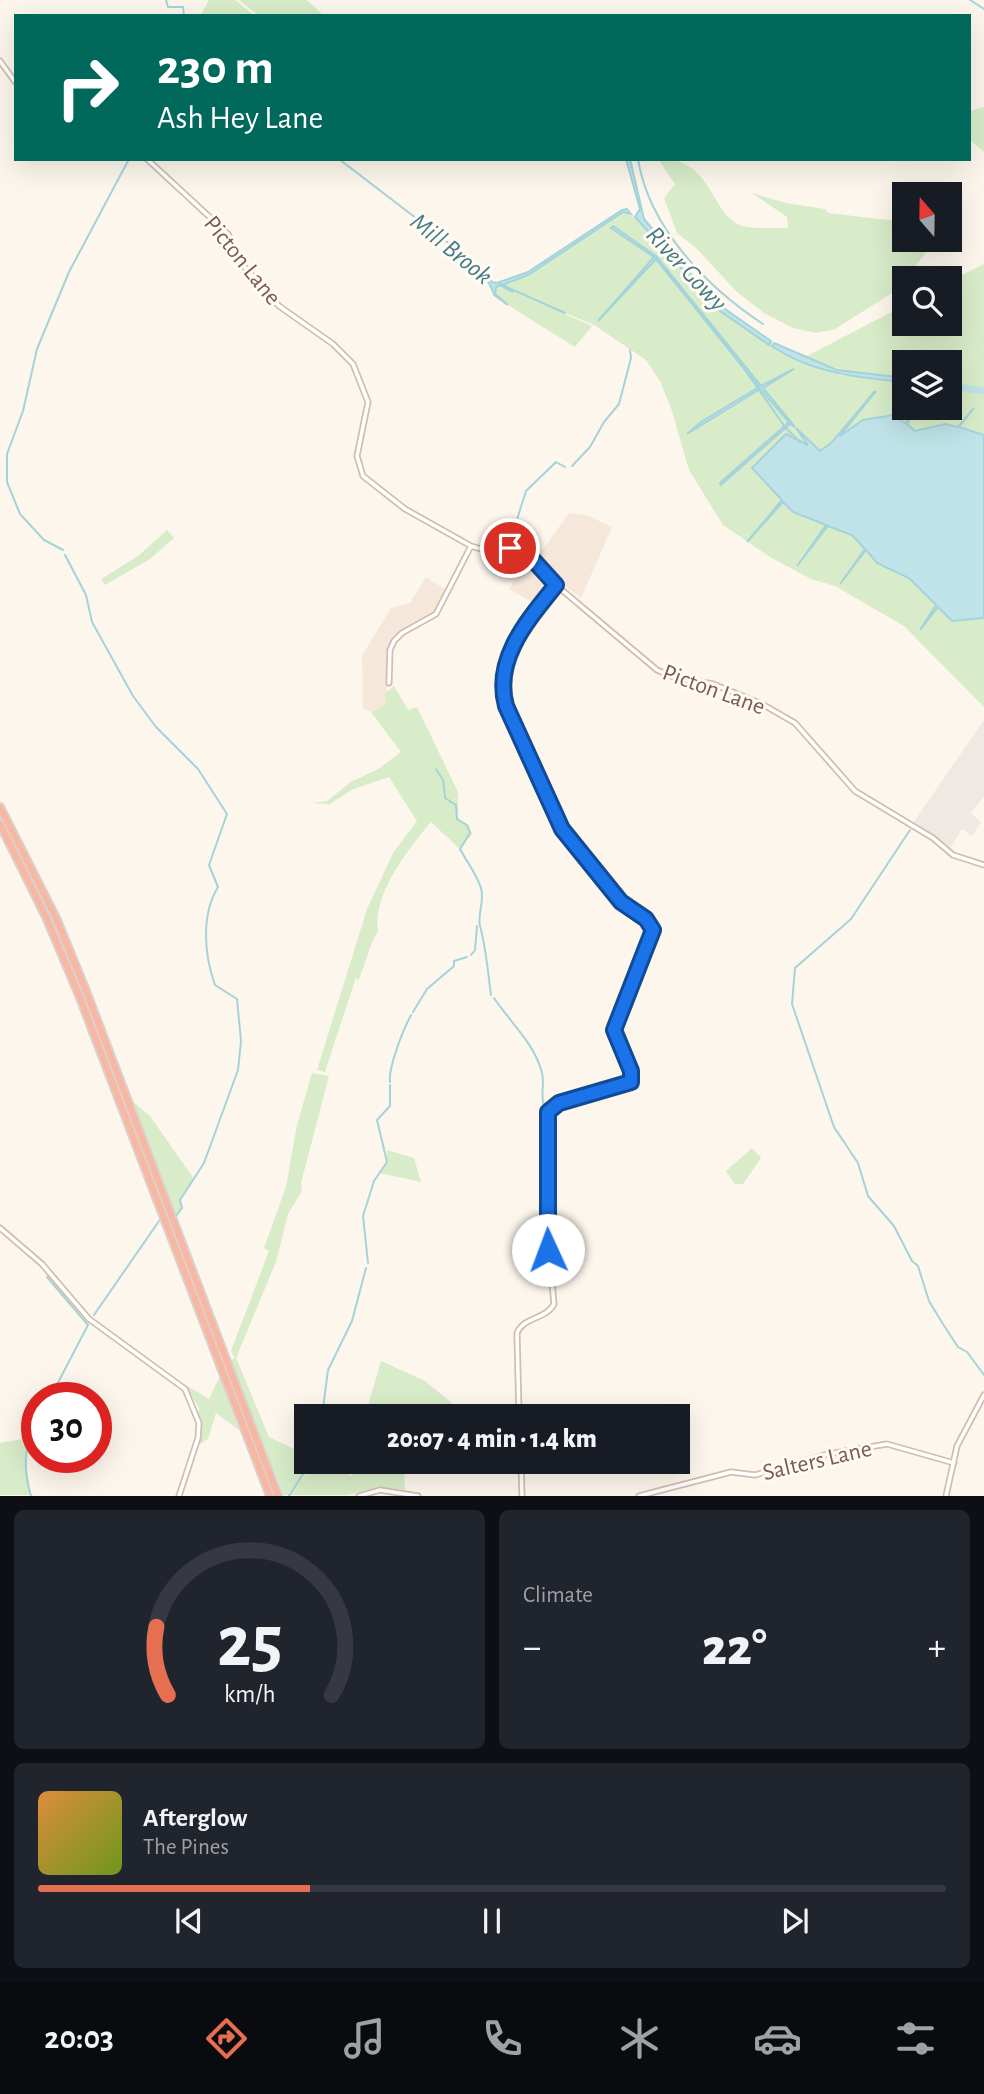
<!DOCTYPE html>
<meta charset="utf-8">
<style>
:root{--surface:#171b24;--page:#20242c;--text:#f1f3f6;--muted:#9ea1a6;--line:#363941;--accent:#e76f51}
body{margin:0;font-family:"Alegreya Sans",sans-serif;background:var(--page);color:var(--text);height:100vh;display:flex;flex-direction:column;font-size:26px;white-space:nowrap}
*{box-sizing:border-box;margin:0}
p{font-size:23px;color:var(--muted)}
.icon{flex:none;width:38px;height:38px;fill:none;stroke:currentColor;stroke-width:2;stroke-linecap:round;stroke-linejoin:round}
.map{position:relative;height:1496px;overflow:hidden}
.drawer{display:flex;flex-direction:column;gap:14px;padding:14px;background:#0d0f14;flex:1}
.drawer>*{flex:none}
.top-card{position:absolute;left:14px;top:14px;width:957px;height:147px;border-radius:0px;box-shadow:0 7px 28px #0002;background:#00695c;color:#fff;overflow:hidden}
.needle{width:46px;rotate:340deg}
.buttons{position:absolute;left:892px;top:182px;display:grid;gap:14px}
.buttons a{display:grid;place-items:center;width:70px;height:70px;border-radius:0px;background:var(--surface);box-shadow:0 7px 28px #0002;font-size:35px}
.speed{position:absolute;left:21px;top:1382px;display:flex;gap:14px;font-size:35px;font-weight:700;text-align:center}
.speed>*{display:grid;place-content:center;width:91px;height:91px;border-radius:50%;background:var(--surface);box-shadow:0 7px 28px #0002;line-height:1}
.speed .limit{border:10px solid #d22;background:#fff;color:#111}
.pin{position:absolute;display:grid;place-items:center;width:60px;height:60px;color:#fff;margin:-30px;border:4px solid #fff;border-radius:50%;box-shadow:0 2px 7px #0007}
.me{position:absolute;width:77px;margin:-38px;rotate:358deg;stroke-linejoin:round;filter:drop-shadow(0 0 5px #0008)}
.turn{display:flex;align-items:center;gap:24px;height:147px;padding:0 28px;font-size:32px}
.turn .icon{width:91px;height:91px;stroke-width:2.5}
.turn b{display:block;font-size:49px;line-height:60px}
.big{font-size:52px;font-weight:800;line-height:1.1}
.drawer .card{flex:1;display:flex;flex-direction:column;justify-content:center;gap:10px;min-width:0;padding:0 24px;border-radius:10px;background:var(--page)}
.drawer .dial{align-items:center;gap:0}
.dial svg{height:182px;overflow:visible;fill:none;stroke:var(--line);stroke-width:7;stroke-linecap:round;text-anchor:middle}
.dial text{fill:var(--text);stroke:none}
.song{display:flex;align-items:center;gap:21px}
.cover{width:84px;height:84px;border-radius:10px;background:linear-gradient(135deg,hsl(30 70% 55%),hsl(80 70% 35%))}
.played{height:7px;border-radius:4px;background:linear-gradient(90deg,var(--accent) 30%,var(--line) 30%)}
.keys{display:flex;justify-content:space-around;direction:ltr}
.heat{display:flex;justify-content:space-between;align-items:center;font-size:38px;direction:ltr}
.drawer .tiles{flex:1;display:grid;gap:14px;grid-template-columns:1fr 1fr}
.card:last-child{grid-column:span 2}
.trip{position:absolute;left:294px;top:1404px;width:396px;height:70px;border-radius:0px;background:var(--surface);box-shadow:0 7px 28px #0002;font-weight:800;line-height:70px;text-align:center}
.menu{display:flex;height:112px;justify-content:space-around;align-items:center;background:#090b0e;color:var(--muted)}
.menu .icon{width:49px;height:49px}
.menu .selected{color:var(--accent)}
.menu b{font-size:32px;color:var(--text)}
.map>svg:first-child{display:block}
.residential{fill:#f5e8da}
.industrial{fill:#efe9e4}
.green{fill:#d8ecc9;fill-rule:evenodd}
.water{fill:#bfe3e8;stroke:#a5d3da;stroke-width:2}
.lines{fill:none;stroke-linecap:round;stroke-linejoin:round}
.stream{stroke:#a5d3da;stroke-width:2}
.river{stroke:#bfe3e8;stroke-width:7}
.minor-casing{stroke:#d1beb0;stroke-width:7}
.tertiary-casing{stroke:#d1beb0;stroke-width:7}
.motorway-casing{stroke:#dad1cd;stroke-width:10}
.minor{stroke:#fff;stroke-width:3.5}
.tertiary{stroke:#fff;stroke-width:3.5}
.motorway{stroke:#f7b7a3;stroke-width:6}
.route-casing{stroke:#114b97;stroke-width:18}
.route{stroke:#1a73e8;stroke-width:12}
.labels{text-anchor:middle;stroke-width:6;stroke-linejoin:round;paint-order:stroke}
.street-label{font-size:24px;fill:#7a5c4d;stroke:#fffaf3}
.water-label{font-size:26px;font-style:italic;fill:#437c86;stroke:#fffaf3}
</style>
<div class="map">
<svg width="984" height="1496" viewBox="0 0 984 1496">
<rect width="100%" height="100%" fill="#fdf6ec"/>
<g class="residential">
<polygon points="569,513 586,515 612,527 581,598 554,579 536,559"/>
<polygon points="527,559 550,585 537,605 509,589"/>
<polygon points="426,577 446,590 442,602 435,613 399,635 389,652 387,691 384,694 386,704 371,712 363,708 362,656 391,608 410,603"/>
</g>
<polygon class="industrial" points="984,720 984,796 971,813 981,822 972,836 962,829 950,848 913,823"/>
<g class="green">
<polygon points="209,0 235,0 255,16 200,16"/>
<polygon points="239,0 307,0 324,16 259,16"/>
<polygon points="984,107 984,152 970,140 970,111"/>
<path d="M662 159C713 159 711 217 743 226 756 229 774 228 788 228L787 217 752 193 786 203 825 209 828 213 905 222V240H936L897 290 835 329 816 333 793 328 764 313 737 292 696 248 677 233 664 198 675 184 660 162Z"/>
<path d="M625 211 643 224 720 311 769 344 771 341 777 350 840 375 905 382V408H917L796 564 836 515 885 523 840 584 973 408 951 436 869 474 919 408H950V388L971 391 972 387 950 383V362H905V378L850 373 805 357 905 305V324H950V281L984 264V389L976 387 975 392 984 393V542L919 629 984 544V707L904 626 835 586 811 579 770 557 723 525 689 470 671 408 660 381 646 360 594 325 516 292 592 326 575 347 511 307 494 292 496 287 528 275ZM612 228 657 256 761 386 794 369 762 388 794 427 790 424 722 485 720 483 789 422 761 388 687 434 759 387 656 258 598 321 655 257Z"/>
<polygon points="167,530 174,538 150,559 105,585 101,579 138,556"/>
<path d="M394 686 408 710 417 707 458 792V818L469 826 472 834 460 849 431 822C408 849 372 895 378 931 369 945 366 964 358 981L356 977 325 1072 317 1070 367 909 393 853 417 821 389 777 351 790 330 804 311 803 327 801 351 782 378 769 401 752 371 712 386 704 384 694Z"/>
<polygon points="312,1073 329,1076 301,1183 302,1191 288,1214 276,1262 236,1358 269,1437 306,1455 306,1461 320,1461 352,1476 355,1461 404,1461 405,1490 382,1487 347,1495 283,1495 231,1360 235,1358 231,1351 269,1251 264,1248 286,1187 297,1125"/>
<polygon points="132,1101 150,1116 194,1179 180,1200 182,1208 176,1216"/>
<polygon points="752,1148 761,1158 743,1184 735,1184 726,1171"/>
<polygon points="387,1150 414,1158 421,1182 379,1173 387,1162"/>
<polygon points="381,1361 425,1381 458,1408 456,1416 365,1416"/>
<polygon points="220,1376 239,1430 216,1413 208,1439 199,1445 199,1408 184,1384 209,1399"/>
<polygon points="27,1438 25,1459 31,1495 0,1495 0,1443"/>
</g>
<g class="water">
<polygon points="626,159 630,159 644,219 715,302 771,341 769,345 720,311 635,217 640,209"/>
<path d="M627 209 631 214 623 212 528 275 502 285 513 292 500 285 496 287 495 294 508 305 494 295C488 274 469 262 451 246L482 268 492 282 497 283 528 272 622 210Z"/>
<polygon points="613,226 656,256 761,386 794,369 763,388 795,427 790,424 721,485 720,483 789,422 760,389 687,434 701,422 759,387 656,259 598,321 654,257 611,228"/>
<path d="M774 343 837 370 905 378V382C859 378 811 373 772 346Z"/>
<polygon points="876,391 840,436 863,420 893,415 905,423 917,408 907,424 915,431 945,424 958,427 974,408 959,427 984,435 984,618 952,621 938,607 920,630 936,605 909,578 877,563 866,550 840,584 865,549 852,535 828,526 797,566 826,525 793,512 783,502 747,542 782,500 752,468 786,434 808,445 796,428 820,451 831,443"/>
</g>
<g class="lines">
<g class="stream">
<polyline points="166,0 168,7 183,7 184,16"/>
<polyline points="970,0 984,9"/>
<polyline points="339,159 451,245"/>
<path d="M638 159C649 228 707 287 763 324"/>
<polyline points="500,284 565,313"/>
<polyline points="740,363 785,427 800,442"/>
<polyline points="843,430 874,392"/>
<polyline points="572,466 590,447 604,422 619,404 631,358 630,350"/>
<polyline points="513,532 526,491 556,462 565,467"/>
<polyline points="501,546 510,535"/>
<polyline points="63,550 44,540 20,514 7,482 7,454 23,411 37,349 69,272 129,159"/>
<path d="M65 555 86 595 92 622 133 696 156 727 198 769 227 814 209 865 218 887C201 915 204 954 215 985L237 999 241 1041 238 1070 204 1163 180 1200 182 1208 176 1216"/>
<path d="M436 769 443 780 445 798 456 805 457 819 467 825 470 833 460 849C467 862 477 875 481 888 485 901 477 915 480 926 486 947 488 973 491 995"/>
<polyline points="910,830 851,919 795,968 792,1004 834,1127 858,1163 868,1196 894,1226 912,1261 918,1266 929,1301 943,1324 958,1347 967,1352 984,1375"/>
<polyline points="471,955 475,950 477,926"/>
<path d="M494 998C510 1022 535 1044 542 1073 545 1084 540 1095 544 1106"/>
<polyline points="413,1012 427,989 454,966 454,961 467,957"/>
<path d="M390 1082C388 1068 403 1030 411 1015"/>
<polyline points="368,1263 363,1216 374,1181 387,1162 377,1120 390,1106 390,1085"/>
<polyline points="47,1277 88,1325 50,1398"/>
<polyline points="94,1315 159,1221"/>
<polyline points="322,1416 328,1370 352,1321 366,1268"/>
<path d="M31 1496C23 1469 23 1445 37 1423"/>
<polyline points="289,1496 308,1466"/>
</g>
<polyline class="river" points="950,386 984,391"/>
<g class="minor-casing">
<g id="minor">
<polyline points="389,683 390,650 394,641 402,633 436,614 471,546"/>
<polyline points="0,1228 42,1264 89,1319 185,1389 199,1423 198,1438 179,1496"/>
<path d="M519 1416 517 1333C523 1317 547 1319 554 1304L546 1219 548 1112 559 1103 631 1082V1071L614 1030 653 930 646 919 621 902 562 829 548 802 501 688 505 662 519 636 556 585"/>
<polyline points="521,1461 522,1496"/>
<polyline points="359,1496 380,1490 418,1496"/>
<polyline points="639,1496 731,1472 755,1475 828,1454 887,1444 954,1463"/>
</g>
</g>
<g class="tertiary-casing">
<g id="tertiary">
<polyline points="0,61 16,83"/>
<polyline points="147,159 228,234 242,264 279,306 333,344 353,364 368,402 357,456 363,476 405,509 471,546 484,550 510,548 526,552 556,585 657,670 676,678 713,684 762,704 795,723 855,791 933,838 953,855 984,865"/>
<polyline points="946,1496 957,1446 984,1395"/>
</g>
</g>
<g class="motorway-casing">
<g id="motorway">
<polyline points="0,807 56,918 86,991 278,1496"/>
<polyline points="0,824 46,917 79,995 270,1496"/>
</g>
</g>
<use href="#minor" class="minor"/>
<use href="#tertiary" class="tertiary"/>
<use href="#motorway" class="motorway"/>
</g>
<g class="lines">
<g class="route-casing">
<path id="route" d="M510 548 526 552 556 585C528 620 493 659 506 706L562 829 621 902 646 919 653 930 614 1030 631 1071V1082L559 1103 548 1112V1250"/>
</g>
<use href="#route" class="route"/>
</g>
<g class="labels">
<g class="street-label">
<text transform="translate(243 260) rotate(51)" y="8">Picton Lane</text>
<text transform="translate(714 689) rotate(20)" y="8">Picton Lane</text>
<text transform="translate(817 1460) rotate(-13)" y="8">Salters Lane</text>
</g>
<g class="water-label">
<text transform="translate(452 248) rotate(39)" y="9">Mill Brook</text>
<text transform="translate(687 268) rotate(47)" y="9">River Gowy</text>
</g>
</g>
</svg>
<div class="buttons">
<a><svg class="needle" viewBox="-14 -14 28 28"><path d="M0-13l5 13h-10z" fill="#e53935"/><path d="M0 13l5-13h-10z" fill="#9ea1a6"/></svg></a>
<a><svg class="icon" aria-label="search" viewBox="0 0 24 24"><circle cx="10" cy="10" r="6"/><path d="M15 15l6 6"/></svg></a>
<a><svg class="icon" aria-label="layers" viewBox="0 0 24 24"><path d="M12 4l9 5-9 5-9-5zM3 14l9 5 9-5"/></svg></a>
</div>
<div class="speed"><div class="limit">30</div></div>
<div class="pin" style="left:510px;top:548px;background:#d93025"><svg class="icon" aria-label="arrive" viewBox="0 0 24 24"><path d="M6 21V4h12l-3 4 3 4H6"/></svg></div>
<svg class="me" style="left:548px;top:1250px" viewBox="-20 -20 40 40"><circle r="19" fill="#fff"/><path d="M0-13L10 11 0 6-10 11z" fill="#1a73e8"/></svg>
<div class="trip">20:07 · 4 min · 1.4 km</div>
<div class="top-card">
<div class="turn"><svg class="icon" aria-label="right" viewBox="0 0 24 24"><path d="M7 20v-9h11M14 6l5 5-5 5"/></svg><div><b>230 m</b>Ash Hey Lane</div></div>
</div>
</div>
<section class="drawer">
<div class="tiles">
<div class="card dial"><svg viewBox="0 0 100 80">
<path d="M14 69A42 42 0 1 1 86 69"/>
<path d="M14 69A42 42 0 0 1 9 39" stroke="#e76f51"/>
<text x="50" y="56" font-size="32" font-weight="700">25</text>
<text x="50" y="72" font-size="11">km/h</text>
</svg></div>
<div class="card"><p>Climate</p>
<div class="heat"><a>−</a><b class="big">22°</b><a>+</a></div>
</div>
<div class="card">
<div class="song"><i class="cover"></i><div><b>Afterglow</b><p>The Pines</p></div></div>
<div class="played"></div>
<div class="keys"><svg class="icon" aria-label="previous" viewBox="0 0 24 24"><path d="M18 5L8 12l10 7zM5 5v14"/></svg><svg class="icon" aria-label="pause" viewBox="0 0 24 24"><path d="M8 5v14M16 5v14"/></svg><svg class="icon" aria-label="next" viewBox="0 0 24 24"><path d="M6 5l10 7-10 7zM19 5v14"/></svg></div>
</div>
</div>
</section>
<nav class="menu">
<b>20:03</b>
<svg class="icon selected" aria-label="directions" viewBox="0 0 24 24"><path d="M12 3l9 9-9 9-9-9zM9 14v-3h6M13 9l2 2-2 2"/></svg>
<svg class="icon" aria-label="music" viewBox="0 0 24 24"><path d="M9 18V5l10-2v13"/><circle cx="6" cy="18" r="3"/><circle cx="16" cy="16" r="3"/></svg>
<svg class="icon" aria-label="phone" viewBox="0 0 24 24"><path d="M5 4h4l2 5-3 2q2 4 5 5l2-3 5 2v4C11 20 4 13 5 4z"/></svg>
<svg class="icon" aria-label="climate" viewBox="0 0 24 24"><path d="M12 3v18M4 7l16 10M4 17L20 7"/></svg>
<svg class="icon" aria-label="car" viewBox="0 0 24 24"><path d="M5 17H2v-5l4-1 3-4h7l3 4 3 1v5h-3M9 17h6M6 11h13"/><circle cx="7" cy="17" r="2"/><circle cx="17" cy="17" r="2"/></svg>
<svg class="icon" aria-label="filters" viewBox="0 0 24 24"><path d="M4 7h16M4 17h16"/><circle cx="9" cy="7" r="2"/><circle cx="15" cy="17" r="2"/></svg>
</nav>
